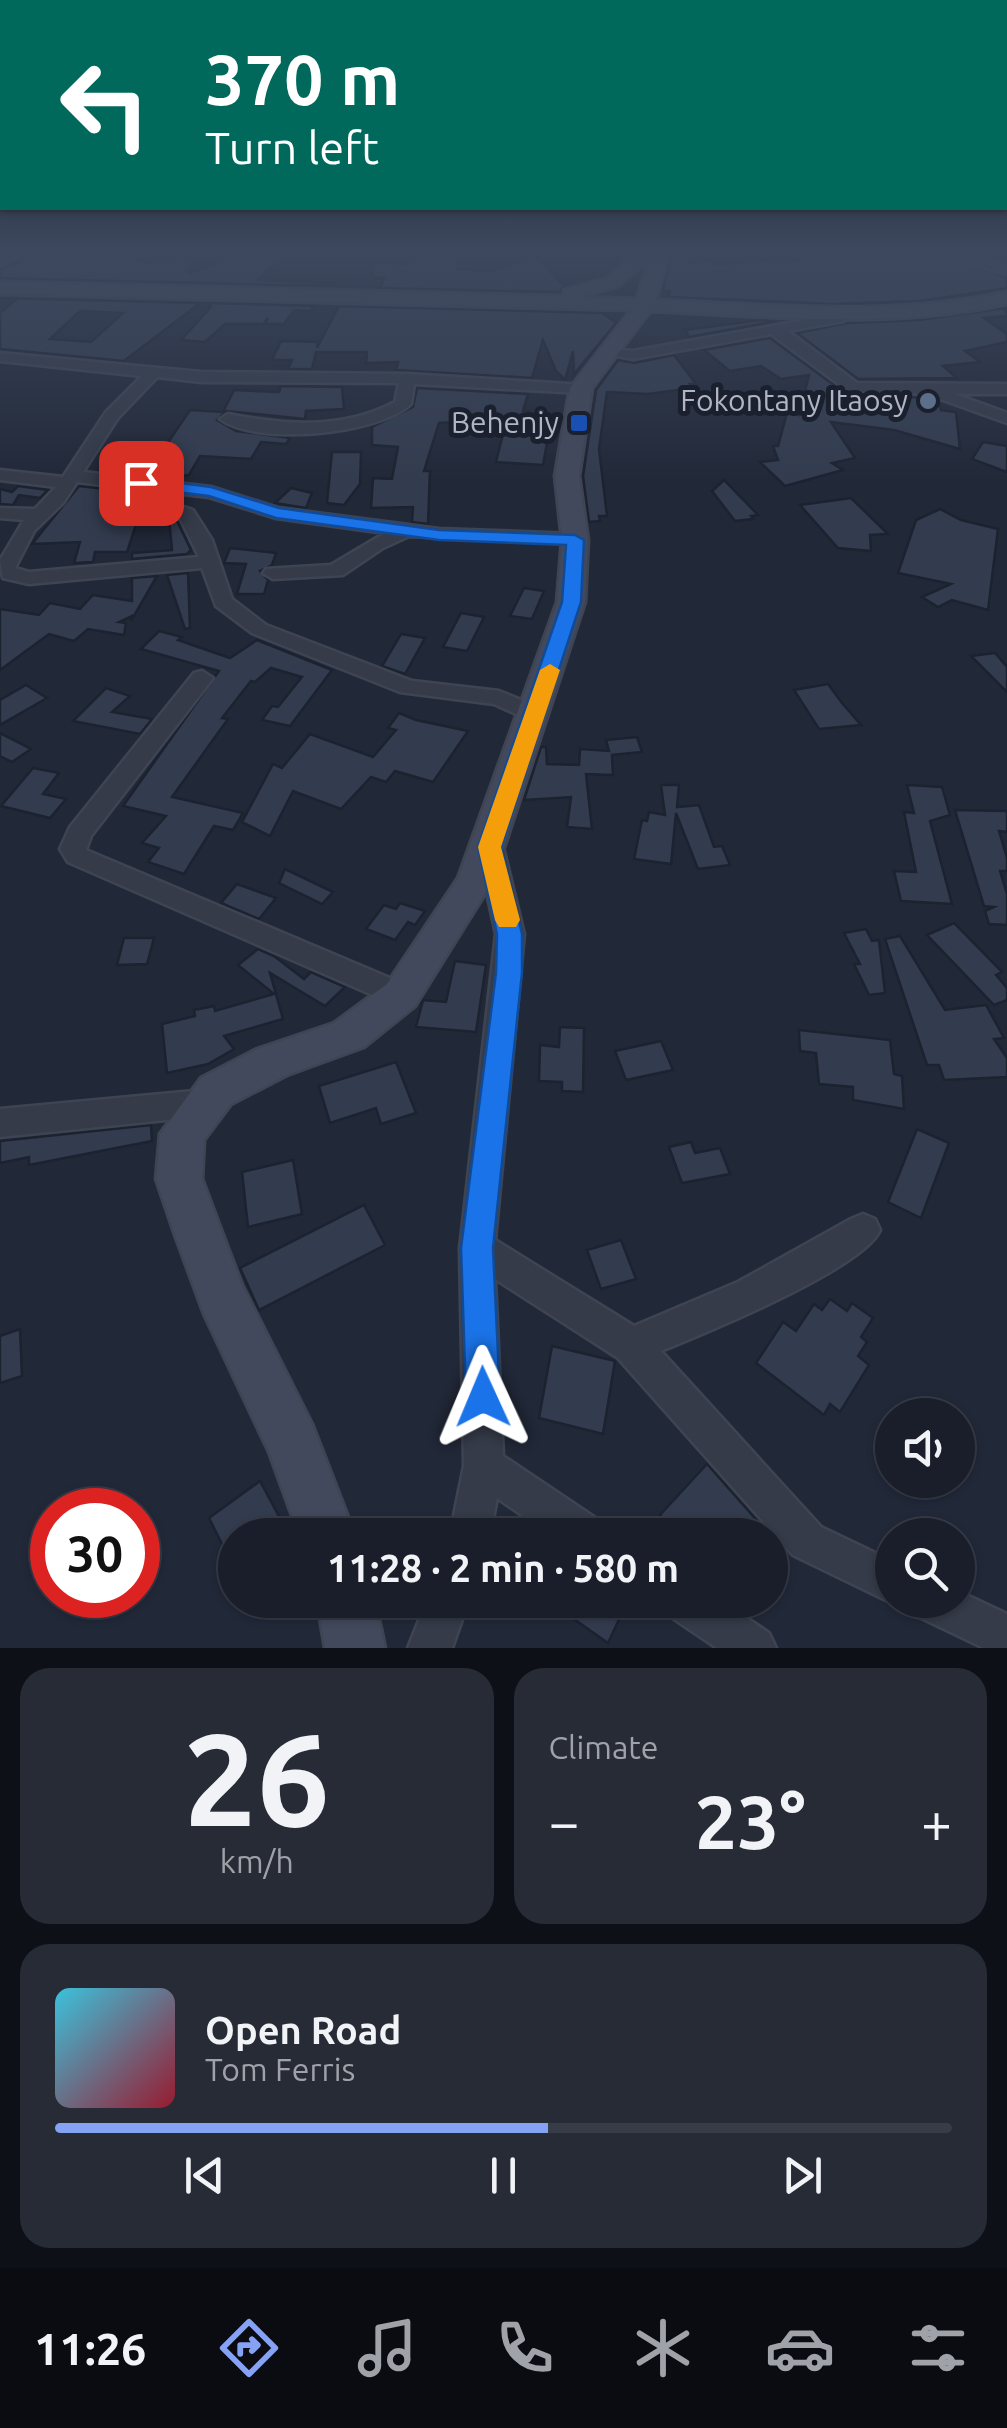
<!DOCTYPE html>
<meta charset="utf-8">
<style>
:root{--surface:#191e2a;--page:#262b36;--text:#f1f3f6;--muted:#9fa2a8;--line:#373c47;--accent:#85a2f5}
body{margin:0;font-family:Ubuntu,sans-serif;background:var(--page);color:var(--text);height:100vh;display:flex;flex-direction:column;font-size:38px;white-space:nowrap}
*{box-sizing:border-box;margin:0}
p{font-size:32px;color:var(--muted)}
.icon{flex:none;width:55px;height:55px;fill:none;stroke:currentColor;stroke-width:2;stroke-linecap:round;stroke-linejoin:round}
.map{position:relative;height:1648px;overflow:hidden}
.panel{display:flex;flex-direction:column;gap:20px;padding:20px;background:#0e1017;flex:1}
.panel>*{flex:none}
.hud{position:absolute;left:0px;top:0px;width:1008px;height:210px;box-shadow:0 2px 8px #0004,0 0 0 2px var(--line);background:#00695c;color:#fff;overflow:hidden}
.buttons{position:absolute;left:875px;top:1398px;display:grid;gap:20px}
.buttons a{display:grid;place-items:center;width:100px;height:100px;border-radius:50%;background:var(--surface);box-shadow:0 2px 8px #0004,0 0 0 2px var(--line);font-size:50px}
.speed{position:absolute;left:30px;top:1488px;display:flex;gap:20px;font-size:50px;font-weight:700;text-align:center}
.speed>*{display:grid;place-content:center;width:130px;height:130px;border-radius:50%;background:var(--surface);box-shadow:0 2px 8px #0004,0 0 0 2px var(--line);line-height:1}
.speed .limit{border:15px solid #d22;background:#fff;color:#111}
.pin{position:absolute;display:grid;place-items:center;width:85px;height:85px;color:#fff;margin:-42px;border-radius:20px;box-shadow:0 5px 15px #0006}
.me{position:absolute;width:110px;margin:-55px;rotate:359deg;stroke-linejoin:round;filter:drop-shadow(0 0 8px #0008)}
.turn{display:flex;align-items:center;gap:35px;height:210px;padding:0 40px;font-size:45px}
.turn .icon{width:130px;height:130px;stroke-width:2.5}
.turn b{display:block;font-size:70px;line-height:85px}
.big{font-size:75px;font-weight:700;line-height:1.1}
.panel .tile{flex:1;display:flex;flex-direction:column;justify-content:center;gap:15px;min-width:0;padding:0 35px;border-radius:30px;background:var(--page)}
.panel .dial{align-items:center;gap:0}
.dial b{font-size:130px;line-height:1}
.song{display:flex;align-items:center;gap:30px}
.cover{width:120px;height:120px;border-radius:15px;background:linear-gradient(135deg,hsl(190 70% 55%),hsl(350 70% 35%))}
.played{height:10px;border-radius:5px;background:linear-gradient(90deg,var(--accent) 55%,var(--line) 55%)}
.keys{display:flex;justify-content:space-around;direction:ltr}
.heat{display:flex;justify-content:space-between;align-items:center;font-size:55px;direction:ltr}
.panel .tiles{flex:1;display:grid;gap:20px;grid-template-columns:1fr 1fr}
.tile:last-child{grid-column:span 2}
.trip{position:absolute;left:218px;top:1518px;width:570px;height:100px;border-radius:50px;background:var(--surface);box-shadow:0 2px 8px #0004,0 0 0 2px var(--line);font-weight:700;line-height:100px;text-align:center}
.dock{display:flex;height:160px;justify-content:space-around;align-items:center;background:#0a0c11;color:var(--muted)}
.dock .icon{width:70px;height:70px}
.dock .selected{color:var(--accent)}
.dock b{font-size:45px;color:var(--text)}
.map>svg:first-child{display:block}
.building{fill:#333c4f;stroke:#1c222f;stroke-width:2.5;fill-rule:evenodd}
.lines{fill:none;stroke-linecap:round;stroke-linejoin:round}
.street-casing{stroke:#3e4452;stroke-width:5}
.secondary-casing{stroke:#3e4452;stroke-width:5}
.street{fill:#353b49;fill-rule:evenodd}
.secondary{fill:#43495c;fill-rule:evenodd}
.route{fill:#1a73e8;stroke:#114b97;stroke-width:2.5}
.slow{fill:#f59e0b}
.service-dot{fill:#5c6f8a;stroke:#1a202d;stroke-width:4}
.transit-dot{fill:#1a4fb4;stroke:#1a202d;stroke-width:4}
.labels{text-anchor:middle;stroke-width:10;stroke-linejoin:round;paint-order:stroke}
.far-poi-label{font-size:30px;fill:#b0b5c5;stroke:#1a202d;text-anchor:end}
</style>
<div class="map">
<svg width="1007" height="1648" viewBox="0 0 1007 1648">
<rect width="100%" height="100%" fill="#212838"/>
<g class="building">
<polygon points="22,252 121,252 118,257 153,263 155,260 192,259 189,273 246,252 290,252 257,280 334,283 331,286 0,278 0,269 22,261"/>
<polygon points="858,252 921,252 1007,277 1007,288 920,301 832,304 669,297 670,291 663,290 670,261 678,253 691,254 689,263 710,260 717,265 779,259 784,262"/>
<polygon points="417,255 459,256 457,269 491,271 536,256 564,286 560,292 380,288 384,278 372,277 374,262 407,264"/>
<path d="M0 298 200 303 124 361 0 349V313L17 299ZM80 311 123 313 91 342 50 339Z"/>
<polygon points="207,303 315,306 310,311 294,310 284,324 266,324 268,318 263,324 225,324 205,342 181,340 211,307"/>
<polygon points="339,306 603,313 616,323 574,374 573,351 565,380 556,371 543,340 532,378 396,370 398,362 366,363 367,352 316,352 312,369 288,369 292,360 272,360 281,341 318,342 317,348"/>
<polygon points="1005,308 1007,316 984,318 1007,334 1007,342 965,351 980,362 943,366 957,378 858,379 797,333 847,323 919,320"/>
<polygon points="761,320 777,321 689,337 685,330"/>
<polygon points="770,338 846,394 925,398 939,403 941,410 956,412 960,449 894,430 831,422 855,458 832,463 843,470 785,486 760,462 778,460 773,446 778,446 787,413 799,415 809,375 781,379 761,366 730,371 704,350"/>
<polygon points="674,355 696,384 690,384 693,388 648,394 607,392 599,449 607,516 599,516 600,521 589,522 583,476 596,390 618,360 634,363"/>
<polygon points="281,386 342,387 344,409 306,411 305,419 226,411 217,420 236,431 290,438 286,444 261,442 251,459 200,456 189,475 165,478 108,471 130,445 165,447 190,410 223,412 234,390 279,392"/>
<polygon points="417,388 528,394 523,411 530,411 529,419 534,419 533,431 549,432 543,465 496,462 505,426 485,424 486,420 439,423 424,471 430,471 428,524 412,522 413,507 371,508 373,478 392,479 398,447 372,445 372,427 413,407"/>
<polygon points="983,442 1007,446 1007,472 972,459"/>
<polygon points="332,452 361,452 360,484 344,505 327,503"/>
<polygon points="724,480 758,515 751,516 753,519 735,521 712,491"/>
<polygon points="18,486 48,490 40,498 19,495 13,505 0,504 0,489 12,492"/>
<polygon points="79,486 141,493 132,499 142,507 127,552 95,552 93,562 74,563 80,542 32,544"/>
<polygon points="291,488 312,493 306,508 275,503"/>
<polygon points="851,498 888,534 870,535 871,551 838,548 800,505"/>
<polygon points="940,509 961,520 998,529 988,610 952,600 938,607 922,597 951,584 898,573 916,520"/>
<polygon points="169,518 177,521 191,550 187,554 132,559 132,553 172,550"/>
<polygon points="230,548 276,553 272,565 260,571 268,580 264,594 237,594 246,564 224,563"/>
<polygon points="188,573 190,628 185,629 167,575"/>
<polygon points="157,576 131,621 132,616 119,622 126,623 124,635 88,629 74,641 49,634 0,670 0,609 39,615 50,603 80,609 93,595 132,601 132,578"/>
<polygon points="524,588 544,591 532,619 510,616"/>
<polygon points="461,613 484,617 467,651 443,647"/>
<polygon points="159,631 182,637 178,640 230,658 257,640 332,670 290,726 262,720 272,706 278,707 302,677 271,668 255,682 251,681 222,718 228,719 172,797 243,813 233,830 214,826 184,874 148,862 159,848 142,843 166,816 123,806 219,671 141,649"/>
<polygon points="401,634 425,638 405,674 382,666"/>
<polygon points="995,653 1007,667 1007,692 971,656"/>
<polygon points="828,684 842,703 861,725 819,729 794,690"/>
<polygon points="26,685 47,698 0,725 0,700"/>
<polygon points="106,688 130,696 112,712 152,719 140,734 73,721"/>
<polygon points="399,713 416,720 468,731 433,782 395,771 386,782 371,777 341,809 293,791 270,836 242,822 273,764 282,768 310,734 373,757 396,730 388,728"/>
<polygon points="0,733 31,749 12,762 0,756"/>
<polygon points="637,737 642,752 612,755 613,775 586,774 592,829 567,827 571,797 524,800 541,747 546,747 547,764 579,765 580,749 609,751 606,740"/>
<polygon points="33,768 59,773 43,794 66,799 50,818 1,806"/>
<polygon points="661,785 679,785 677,807 699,805 714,847 722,846 730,865 698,869 676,813 671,864 634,859 642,820 647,821 649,812 665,815"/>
<polygon points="907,785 942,787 950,815 930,821 952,904 901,901 894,871 916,872 904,812 914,813"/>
<polygon points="955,810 1007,811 1007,832 999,831 1007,858 1007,871 1000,871 1007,894 1007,925 989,924 985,911 994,907 984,906"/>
<polygon points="285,869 333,892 322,904 279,883"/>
<polygon points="237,884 276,898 259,919 221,903"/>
<polygon points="400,903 425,911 415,925 408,922 395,940 366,929 384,905 396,909"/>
<polygon points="954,923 1002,972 996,975 1007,988 1007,1000 994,1005 927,935"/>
<polygon points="866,929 872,941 879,940 885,993 869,995 854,964 860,964 844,933"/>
<polygon points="900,936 945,1010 986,1005 1004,1038 994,1039 1007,1058 1007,1077 944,1080 939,1065 927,1065 885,939"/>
<polygon points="124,938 154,938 147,964 117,965"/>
<polygon points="258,949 274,956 304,979 311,972 345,987 325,1006 270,973 283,1019 224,1036 234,1049 208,1064 167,1073 162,1024 195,1016 194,1010 214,1006 215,1011 274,994 238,965"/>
<polygon points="455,961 486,965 476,1032 416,1027 423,1000 446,1002"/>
<polygon points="560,1027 584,1028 583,1092 562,1091 562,1082 539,1081 540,1045 559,1047"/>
<polygon points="799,1030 890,1040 894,1074 902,1076 904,1109 853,1100 853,1087 819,1084 816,1053 800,1051"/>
<polygon points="661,1041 673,1070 626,1080 615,1051"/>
<polygon points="396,1062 416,1113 381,1124 376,1108 330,1123 319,1086"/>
<polygon points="151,1125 152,1141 29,1165 29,1157 0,1163 0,1141"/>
<polygon points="917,1129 949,1143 921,1218 888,1202"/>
<polygon points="691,1142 695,1153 720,1148 730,1174 682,1183 669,1147"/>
<polygon points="293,1160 302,1214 248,1227 242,1172"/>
<polygon points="364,1205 385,1245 259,1310 240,1268"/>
<polygon points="621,1240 636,1279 601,1289 587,1250"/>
<polygon points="830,1299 847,1311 852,1303 873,1318 861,1337 867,1342 858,1356 869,1365 840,1412 830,1404 824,1415 756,1363 783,1322 796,1331 814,1304 822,1310"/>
<polygon points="20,1329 22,1376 0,1383 0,1336"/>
<polygon points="552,1346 615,1361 603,1434 539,1418"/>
<polygon points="707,1464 760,1524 750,1535 678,1535 660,1515"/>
<polygon points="260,1481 289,1535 235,1535 235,1570 209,1518"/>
<polygon points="547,1600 628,1600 608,1643"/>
</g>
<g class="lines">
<g class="street-casing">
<g id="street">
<polygon points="5,252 17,252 17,257 0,266"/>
<polygon points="925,252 948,252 1007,266 1007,274"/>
<polygon points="841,309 848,313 844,321 788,331 857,383 1007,384 1007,394 955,394 1007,413 1007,423 926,394 848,391 771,334 633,359 602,353 609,349 633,351 833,315"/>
<path d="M0 353 201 372 407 374 586 385 589 388 581 393 414 384 411 404C377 435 257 446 220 419L228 414C284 425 343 430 395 402L399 383 201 382 157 377 118 418 83 472 211 487 278 508 439 529 575 534 582 536V544L409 536 383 548 343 575 273 579 263 573 266 569 331 565 385 533 276 518 209 497 77 482 63 503 34 531 15 568 29 572 199 557 180 518 136 500 145 495 151 496 193 510 212 540 232 599 266 625 412 681 499 691 541 708 544 713 541 718H525L494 704 400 692 252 633 216 606 202 568 29 584 3 578 0 560 24 520 0 518V508L35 509 56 487 0 480V470L63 477 106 412 142 376 0 361Z"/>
<polygon points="202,671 213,678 91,836 86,850 411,987 415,995 411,1003 401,1006 391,1003 68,862 60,849 70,827 194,673"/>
<path d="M490 838 499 841 503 847 524 934 495 1240 634 1326 738 1282 851 1219 863 1214 875 1219 880 1230C863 1269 705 1333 661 1351L821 1527 892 1561V1600H899L892 1603 793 1555 618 1358 495 1279 503 1456 600 1521 606 1535H551L497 1498 490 1535H450L464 1466 460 1248 496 934 477 847 481 841Z"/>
<polygon points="205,1090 216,1093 221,1103 216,1113 205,1116 0,1137 0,1109"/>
<polygon points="958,1591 1007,1614 1007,1648 984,1648 915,1615 909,1600 958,1600"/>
<polygon points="427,1600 469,1600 452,1648 408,1648"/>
<polygon points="662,1600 720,1600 769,1633 776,1648 717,1648 668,1615"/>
</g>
</g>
<g class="secondary-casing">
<g id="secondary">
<path d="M636 252H669L656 300C774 305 891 317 1007 292V304C889 330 770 316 650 311L592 388 579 476 588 540 585 602 493 881 415 1006 364 1047 287 1075 231 1104 204 1140 202 1179 223 1235 242 1285 312 1424 355 1535H299L269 1452 204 1314 175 1235 156 1179 160 1134 201 1078 257 1049 334 1023 387 984 458 878 557 602 562 540 555 476 570 388 631 310 0 294V282L563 296 564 290 607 278ZM649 259 637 299 581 297 619 286Z"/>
<polygon points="317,1600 375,1600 385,1648 325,1648"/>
</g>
</g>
<use href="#street" class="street"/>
<use href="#secondary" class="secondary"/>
</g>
<linearGradient id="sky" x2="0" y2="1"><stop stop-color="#12161f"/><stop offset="0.52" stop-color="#3d485e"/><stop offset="1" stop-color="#3d485e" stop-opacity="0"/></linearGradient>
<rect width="1007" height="483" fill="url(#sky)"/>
<polygon class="route" points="141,478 211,487 279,508 439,530 575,535 584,540 581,602 501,847 522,934 522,973 493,1248 500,1397 495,1409 483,1414 471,1409 466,1397 461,1248 496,973 497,934 478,847 562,602 566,545 439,540 276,518 209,496 135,487 133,483"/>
<polygon class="slow" points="550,664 560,670 501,847 520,920 516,927 499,927 495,920 478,847 540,670"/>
<circle class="service-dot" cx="928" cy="401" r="10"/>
<rect class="transit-dot" x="569" y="413" width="20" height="20" rx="5"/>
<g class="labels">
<g class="far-poi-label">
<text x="908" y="411">Fokontany Itaosy</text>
<text x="559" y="433">Behenjy</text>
</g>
</g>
</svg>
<div class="buttons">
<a><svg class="icon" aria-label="sound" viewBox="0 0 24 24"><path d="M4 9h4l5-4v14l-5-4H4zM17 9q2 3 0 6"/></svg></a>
<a><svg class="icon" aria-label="search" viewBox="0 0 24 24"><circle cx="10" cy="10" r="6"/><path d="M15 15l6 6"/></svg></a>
</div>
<div class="speed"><div class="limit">30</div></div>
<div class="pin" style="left:141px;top:483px;background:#d93025"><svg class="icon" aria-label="arrive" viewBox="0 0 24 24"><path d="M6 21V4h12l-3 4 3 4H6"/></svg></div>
<svg class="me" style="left:483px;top:1397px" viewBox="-20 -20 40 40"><path d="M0-17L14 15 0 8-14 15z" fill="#1a73e8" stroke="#fff" stroke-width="4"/></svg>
<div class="trip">11:28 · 2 min · 580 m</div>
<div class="hud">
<div class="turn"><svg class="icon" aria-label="left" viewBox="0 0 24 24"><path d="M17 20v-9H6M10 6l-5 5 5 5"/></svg><div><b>370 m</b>Turn left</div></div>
</div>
</div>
<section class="panel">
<div class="tiles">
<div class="tile dial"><b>26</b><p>km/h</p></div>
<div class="tile"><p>Climate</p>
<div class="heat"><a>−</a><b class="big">23°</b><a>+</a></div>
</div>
<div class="tile">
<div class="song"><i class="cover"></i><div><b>Open Road</b><p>Tom Ferris</p></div></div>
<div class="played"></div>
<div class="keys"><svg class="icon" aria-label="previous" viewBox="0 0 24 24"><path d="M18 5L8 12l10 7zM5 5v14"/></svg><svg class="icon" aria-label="pause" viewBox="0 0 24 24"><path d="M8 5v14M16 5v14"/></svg><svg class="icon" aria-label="next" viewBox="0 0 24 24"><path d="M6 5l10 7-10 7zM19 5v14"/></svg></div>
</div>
</div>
</section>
<nav class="dock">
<b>11:26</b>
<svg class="icon selected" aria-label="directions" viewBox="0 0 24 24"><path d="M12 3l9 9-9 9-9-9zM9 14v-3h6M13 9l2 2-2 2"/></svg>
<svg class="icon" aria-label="music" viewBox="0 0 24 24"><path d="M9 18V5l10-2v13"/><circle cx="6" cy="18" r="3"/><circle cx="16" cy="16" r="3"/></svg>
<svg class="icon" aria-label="phone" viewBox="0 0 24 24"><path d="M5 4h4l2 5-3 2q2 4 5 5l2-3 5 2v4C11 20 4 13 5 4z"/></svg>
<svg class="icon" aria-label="climate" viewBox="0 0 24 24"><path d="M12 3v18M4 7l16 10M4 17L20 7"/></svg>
<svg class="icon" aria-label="car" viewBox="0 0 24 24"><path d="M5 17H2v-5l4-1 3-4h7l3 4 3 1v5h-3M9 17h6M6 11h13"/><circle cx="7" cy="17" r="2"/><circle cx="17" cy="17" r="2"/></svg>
<svg class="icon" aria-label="filters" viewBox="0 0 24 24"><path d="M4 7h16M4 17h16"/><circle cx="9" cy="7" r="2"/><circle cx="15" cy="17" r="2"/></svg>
</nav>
